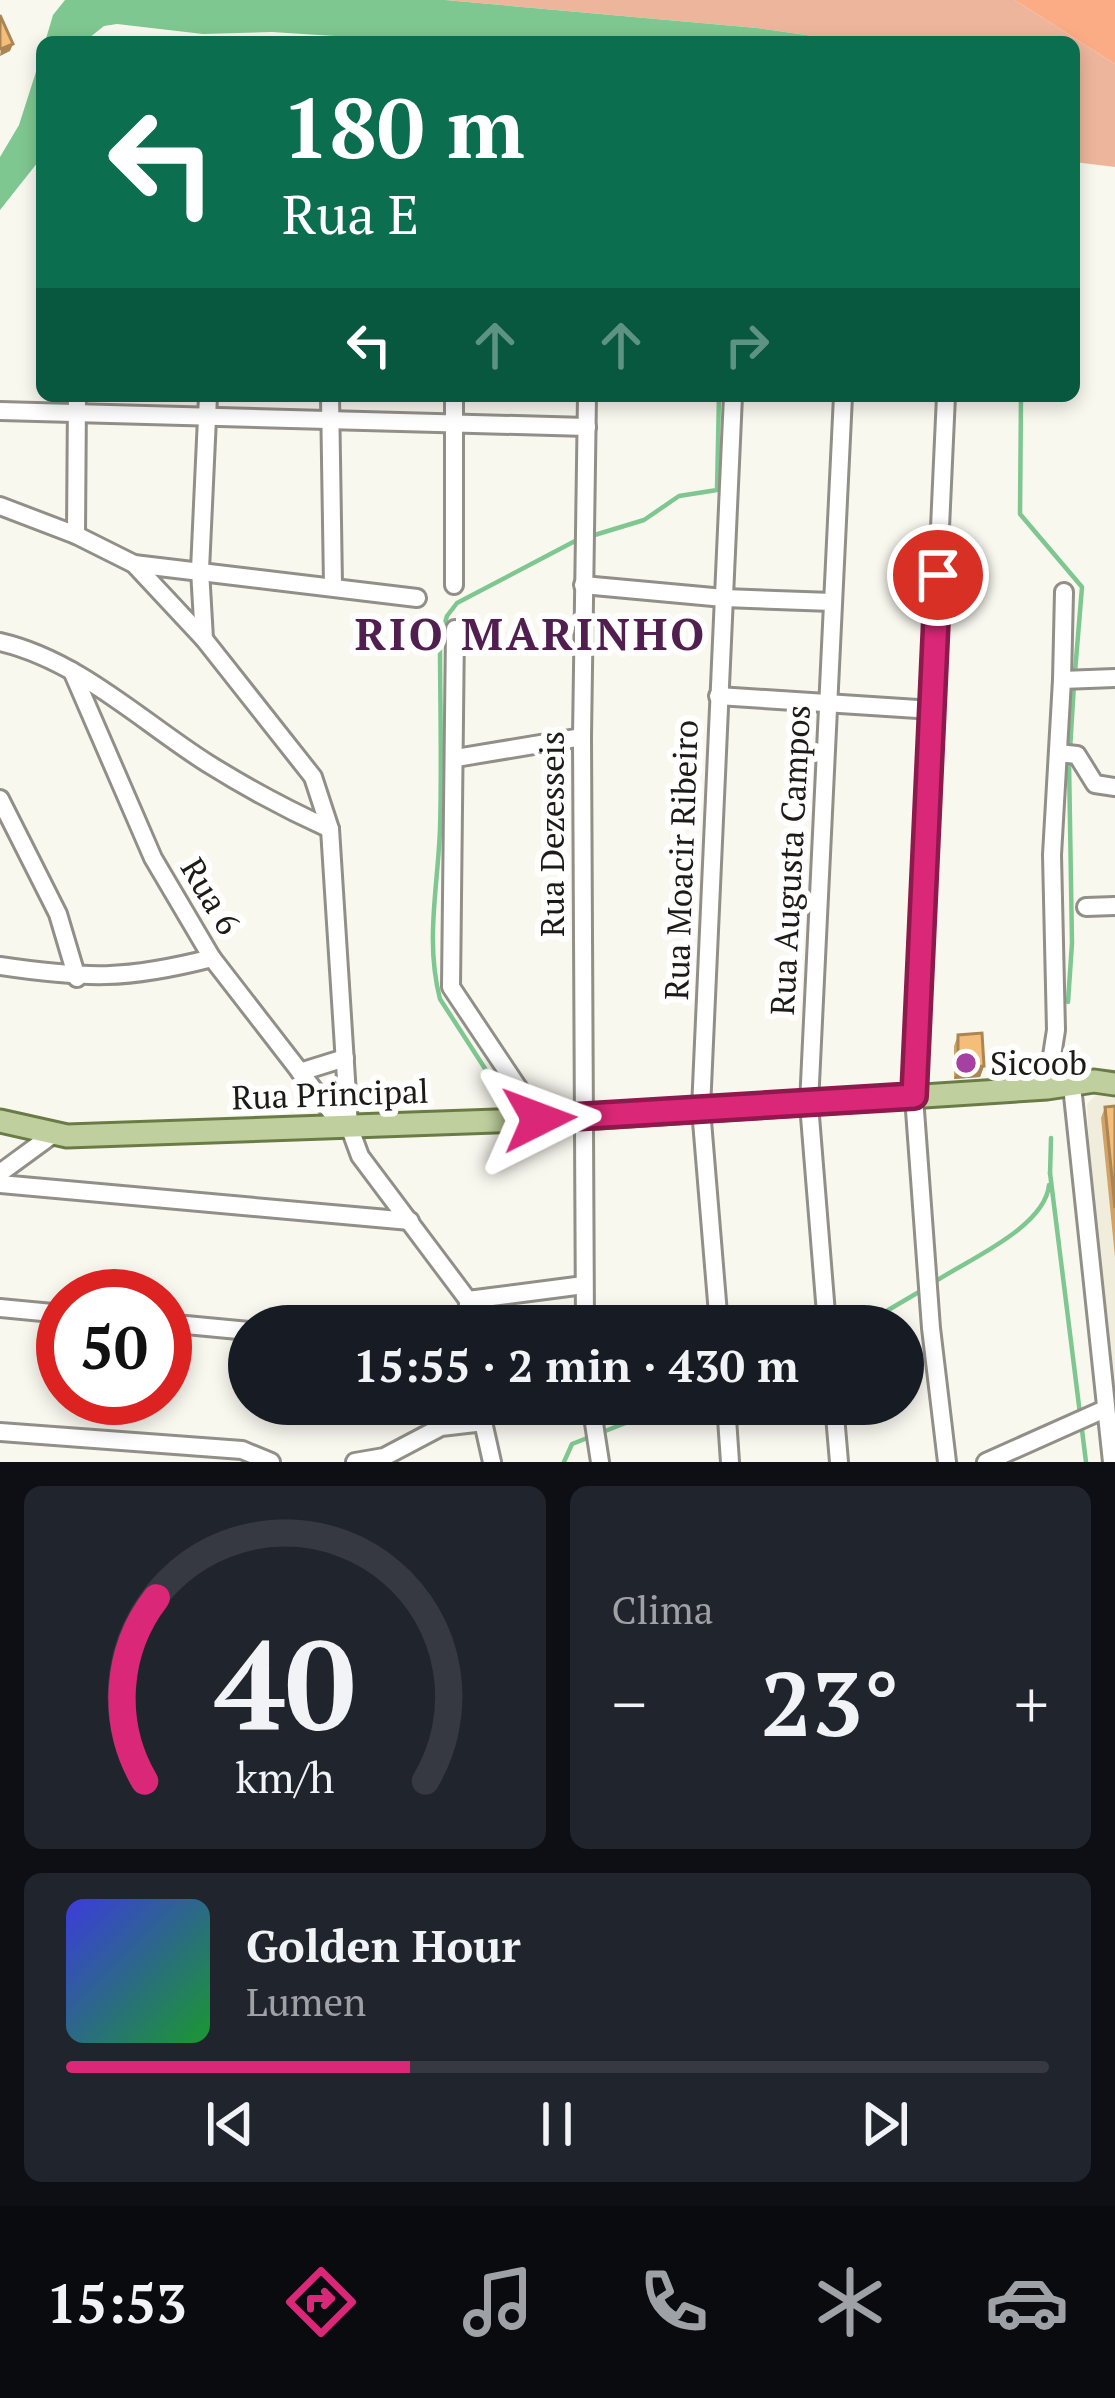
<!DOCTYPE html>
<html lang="pt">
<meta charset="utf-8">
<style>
:root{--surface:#171b24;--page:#20242c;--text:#f1f3f6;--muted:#9ea1a6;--line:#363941;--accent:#db2777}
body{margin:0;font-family:"PT Serif",serif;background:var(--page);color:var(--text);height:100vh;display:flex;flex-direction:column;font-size:45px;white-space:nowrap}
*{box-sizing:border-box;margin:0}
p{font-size:39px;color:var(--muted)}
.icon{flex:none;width:66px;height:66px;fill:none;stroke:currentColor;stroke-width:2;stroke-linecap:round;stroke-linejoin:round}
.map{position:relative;height:1462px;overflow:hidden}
.sheet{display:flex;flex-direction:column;gap:24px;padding:24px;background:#0d0f14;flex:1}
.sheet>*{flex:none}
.guide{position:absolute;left:36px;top:36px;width:1044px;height:366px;border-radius:18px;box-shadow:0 6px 18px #0003;background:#0b6e4f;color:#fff;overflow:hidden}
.speed{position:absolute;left:36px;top:1269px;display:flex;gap:24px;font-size:60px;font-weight:700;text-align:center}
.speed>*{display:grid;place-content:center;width:156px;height:156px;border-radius:50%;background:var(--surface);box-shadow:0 6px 18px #0003;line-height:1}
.speed .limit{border:18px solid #d22;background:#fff;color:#111}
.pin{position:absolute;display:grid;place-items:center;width:102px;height:102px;color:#fff;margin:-51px;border:6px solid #fff;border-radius:50%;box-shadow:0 3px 12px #0007}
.me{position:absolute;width:132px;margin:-66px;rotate:87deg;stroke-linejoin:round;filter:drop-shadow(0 0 9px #0008)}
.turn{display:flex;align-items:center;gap:42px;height:252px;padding:0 48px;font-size:54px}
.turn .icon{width:156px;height:156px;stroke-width:2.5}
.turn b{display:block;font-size:84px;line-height:102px}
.lanes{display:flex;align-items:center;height:114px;padding:0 48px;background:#0003;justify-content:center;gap:60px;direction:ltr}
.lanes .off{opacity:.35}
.big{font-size:90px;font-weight:600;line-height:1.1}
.sheet .card{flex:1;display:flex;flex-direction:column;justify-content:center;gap:18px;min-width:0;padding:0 42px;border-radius:18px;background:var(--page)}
.sheet .dial{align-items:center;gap:0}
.dial svg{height:312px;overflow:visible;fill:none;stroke:var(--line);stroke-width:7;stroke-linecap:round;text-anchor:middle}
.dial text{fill:var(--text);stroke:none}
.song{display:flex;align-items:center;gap:36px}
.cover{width:144px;height:144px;border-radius:18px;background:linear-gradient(135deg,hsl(240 70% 55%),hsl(130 70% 35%))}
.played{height:12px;border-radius:6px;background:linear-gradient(90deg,var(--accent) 35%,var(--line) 35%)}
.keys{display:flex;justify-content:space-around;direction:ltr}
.heat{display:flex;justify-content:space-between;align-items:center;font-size:66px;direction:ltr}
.sheet .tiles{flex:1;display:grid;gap:24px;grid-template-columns:1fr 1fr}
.card:last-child{grid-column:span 2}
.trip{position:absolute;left:228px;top:1305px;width:696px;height:120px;border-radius:60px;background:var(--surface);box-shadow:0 6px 18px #0003;font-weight:600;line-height:120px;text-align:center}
.tabs{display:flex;height:192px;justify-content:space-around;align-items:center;background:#090b0e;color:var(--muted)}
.tabs .icon{width:84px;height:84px}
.tabs .active{color:var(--accent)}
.tabs b{font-size:54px;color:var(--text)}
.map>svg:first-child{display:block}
.built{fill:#f0eddd}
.green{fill:#edb69c}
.forest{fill:#fbac85}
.water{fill:#7fc790}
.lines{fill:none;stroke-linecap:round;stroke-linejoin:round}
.stream{stroke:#7fc790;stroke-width:4.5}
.minor-casing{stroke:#918f87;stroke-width:22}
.major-casing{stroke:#6a7c45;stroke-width:27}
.minor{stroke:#fff;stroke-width:16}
.major{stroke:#bfd09e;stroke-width:21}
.wall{fill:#d2a367}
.shaded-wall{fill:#ab8554}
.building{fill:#f4be78;stroke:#ab8554;stroke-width:3}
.route-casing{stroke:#8e194d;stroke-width:30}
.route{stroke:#db2777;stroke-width:21}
.poi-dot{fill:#a740a3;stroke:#fff;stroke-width:4.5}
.labels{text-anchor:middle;stroke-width:12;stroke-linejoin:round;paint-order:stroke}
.street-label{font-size:33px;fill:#1c1b18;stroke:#fff}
.poi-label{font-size:33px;fill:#1c1b18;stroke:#fff;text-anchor:start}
.district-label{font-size:45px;font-weight:bold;letter-spacing:3px;fill:#511f4f;stroke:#fff}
</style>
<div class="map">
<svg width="1115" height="1462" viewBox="0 0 1115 1462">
<rect width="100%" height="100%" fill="#f9f8ef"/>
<polygon class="built" points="1096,1095 1115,1096 1115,1399 1090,1165 1087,1104"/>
<polygon class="green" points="445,0 1015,0 1115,64 1115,167 1074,162 1074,42 855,42 757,28"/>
<polygon class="forest" points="1015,0 1115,0 1115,64"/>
<g class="water">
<polygon points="65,0 445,0 757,28 855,42 428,42 272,32 203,34 117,24 104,26 84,42 45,42 53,15"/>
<polygon points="42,53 42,157 0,210 0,157 19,125"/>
</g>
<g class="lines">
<g class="stream">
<polyline points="1021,396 1020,514 1082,587 1075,672"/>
<polyline points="588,537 644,520 679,496 717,490 719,396"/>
<polyline points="1070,750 1074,684"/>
<polyline points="1068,1002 1072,943 1069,762"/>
<path d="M506 1101 440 999C425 942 438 886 440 829 442 767 440 703 440 640L447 616 457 603 577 540"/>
<polyline points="1050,1173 1086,1462"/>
<polyline points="1050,1174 1051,1138"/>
<path d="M933 1283C965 1261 1045 1228 1049 1185"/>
<polyline points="861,1326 924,1289"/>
<polyline points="564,1462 572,1444 674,1404"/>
</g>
<g class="minor-casing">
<g id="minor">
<polyline points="330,396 333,585"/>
<polyline points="454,396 454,585"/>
<polyline points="946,396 914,1097 931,1328 947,1462"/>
<polyline points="0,411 587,427"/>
<polyline points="0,506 76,535 134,564 204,639 313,777 330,829 349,1126 360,1156 468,1300 468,1326"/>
<polyline points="76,535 77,396"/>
<polyline points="134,564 417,598"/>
<polyline points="583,585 724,598 832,602"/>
<polyline points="455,629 451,987 539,1119"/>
<polyline points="204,639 200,570 208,396"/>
<path d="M0 642C78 660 141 721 207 763 247 788 288 810 330 829"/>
<polyline points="72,671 153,858 212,958 342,1126"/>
<polyline points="1062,680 1064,592"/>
<polyline points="718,696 933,710"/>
<polyline points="1058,753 1077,755 1095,784 1115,787"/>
<polyline points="456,758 582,737"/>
<polyline points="0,799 58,914 77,978"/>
<polyline points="1086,907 1115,906"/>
<path d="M0 966C87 979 126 980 212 958"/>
<polyline points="300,1072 345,1058"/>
<polyline points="1072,1086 1112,1462"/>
<polyline points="1047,1088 1056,1030 1052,855 1062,680 1115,678"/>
<polyline points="0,1173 52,1135"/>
<polyline points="0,1184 410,1221"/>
<polyline points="468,1300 584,1285"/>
<polyline points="0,1308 63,1314"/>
<polyline points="165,1323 249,1331"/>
<polyline points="585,1326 582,737 587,396"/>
<polyline points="719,1326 701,1109 733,396"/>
<polyline points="827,1326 809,1104 843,396"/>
<polyline points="479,1404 492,1462"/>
<polyline points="591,1404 600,1462"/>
<polyline points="726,1404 730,1462"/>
<polyline points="834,1404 839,1462"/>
<polyline points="0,1432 242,1450 271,1462"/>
<polyline points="355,1462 384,1457 441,1427 484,1422"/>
<polyline points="986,1462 1105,1409"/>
</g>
</g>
<g class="major-casing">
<polyline id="major" points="0,1121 67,1136 584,1118 1047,1088 1094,1081 1115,1084"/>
</g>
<use href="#minor" class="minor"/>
<use href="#major" class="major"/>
</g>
<g class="wall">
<polygon points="958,1035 984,1066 980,1077 954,1079 954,1046"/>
<polygon points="1115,1106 1115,1257 1101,1118 1105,1107"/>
</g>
<g class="shaded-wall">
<polygon points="13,44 10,51 0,56 1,49"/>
<polygon points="984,1066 980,1077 954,1079 958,1068"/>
</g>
<g class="building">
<polygon points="0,15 13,44 1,49 0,48"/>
<polygon points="982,1033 984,1066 958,1068 958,1035"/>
<polygon points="1115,1106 1115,1208 1105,1107"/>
</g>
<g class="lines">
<g class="route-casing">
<polyline id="route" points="539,1119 914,1096 938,575"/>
</g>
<use href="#route" class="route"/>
</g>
<circle class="poi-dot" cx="966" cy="1063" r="12"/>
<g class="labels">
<g class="street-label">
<text transform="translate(552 834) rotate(-90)" y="12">Rua Dezesseis</text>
<text transform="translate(681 860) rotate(-88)" y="12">Rua Moacir Ribeiro</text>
<text transform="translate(790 860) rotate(-87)" y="12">Rua Augusta Campos</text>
<text transform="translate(211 896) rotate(59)" y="12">Rua 6</text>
<text transform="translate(330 1094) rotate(-2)" y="12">Rua Principal</text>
</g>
<g class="poi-label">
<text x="990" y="1075">Sicoob</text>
</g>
<g class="district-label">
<text x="531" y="650">RIO MARINHO</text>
</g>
</g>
</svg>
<div class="speed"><div class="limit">50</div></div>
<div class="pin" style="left:938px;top:575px;background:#d93025"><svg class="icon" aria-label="arrive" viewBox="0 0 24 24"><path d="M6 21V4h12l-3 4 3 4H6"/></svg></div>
<svg class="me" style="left:539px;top:1119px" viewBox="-20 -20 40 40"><path d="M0-17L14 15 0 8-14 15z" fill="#db2777" stroke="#fff" stroke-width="4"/></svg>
<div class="trip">15:55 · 2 min · 430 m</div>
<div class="guide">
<div class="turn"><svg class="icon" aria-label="left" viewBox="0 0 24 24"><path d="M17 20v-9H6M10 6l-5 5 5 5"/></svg><div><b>180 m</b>Rua E</div></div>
<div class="lanes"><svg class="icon" aria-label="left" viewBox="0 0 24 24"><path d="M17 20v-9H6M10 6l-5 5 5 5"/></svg><svg class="icon off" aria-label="ahead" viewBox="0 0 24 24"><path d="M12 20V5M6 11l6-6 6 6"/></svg><svg class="icon off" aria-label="ahead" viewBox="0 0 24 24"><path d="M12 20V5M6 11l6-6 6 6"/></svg><svg class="icon off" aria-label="right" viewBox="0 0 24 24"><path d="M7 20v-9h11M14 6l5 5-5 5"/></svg></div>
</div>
</div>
<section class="sheet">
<div class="tiles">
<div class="card dial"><svg viewBox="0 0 100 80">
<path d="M14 69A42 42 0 1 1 86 69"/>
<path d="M14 69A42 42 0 0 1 17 22" stroke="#db2777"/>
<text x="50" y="56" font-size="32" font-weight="700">40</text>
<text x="50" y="72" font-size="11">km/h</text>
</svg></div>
<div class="card"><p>Clima</p>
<div class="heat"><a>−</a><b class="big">23°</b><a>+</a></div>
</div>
<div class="card">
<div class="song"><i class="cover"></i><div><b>Golden Hour</b><p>Lumen</p></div></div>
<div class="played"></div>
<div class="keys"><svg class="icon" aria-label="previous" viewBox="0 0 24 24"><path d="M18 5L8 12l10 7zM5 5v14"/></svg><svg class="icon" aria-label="pause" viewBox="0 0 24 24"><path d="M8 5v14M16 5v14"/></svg><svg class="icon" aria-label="next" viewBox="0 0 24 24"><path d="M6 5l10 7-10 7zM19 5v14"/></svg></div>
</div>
</div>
</section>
<nav class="tabs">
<b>15:53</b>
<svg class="icon active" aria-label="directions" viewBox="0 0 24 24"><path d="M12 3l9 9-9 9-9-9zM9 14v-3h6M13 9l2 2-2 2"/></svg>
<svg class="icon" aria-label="music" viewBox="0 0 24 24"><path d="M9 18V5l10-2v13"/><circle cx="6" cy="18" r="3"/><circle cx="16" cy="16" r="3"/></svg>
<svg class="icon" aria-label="phone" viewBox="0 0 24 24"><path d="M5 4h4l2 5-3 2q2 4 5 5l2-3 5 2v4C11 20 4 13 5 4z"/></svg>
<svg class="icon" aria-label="climate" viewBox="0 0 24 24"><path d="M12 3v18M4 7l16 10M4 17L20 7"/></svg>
<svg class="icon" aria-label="car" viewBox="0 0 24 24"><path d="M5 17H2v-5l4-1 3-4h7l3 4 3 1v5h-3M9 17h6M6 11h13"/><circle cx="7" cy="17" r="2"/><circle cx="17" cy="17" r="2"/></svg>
</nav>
